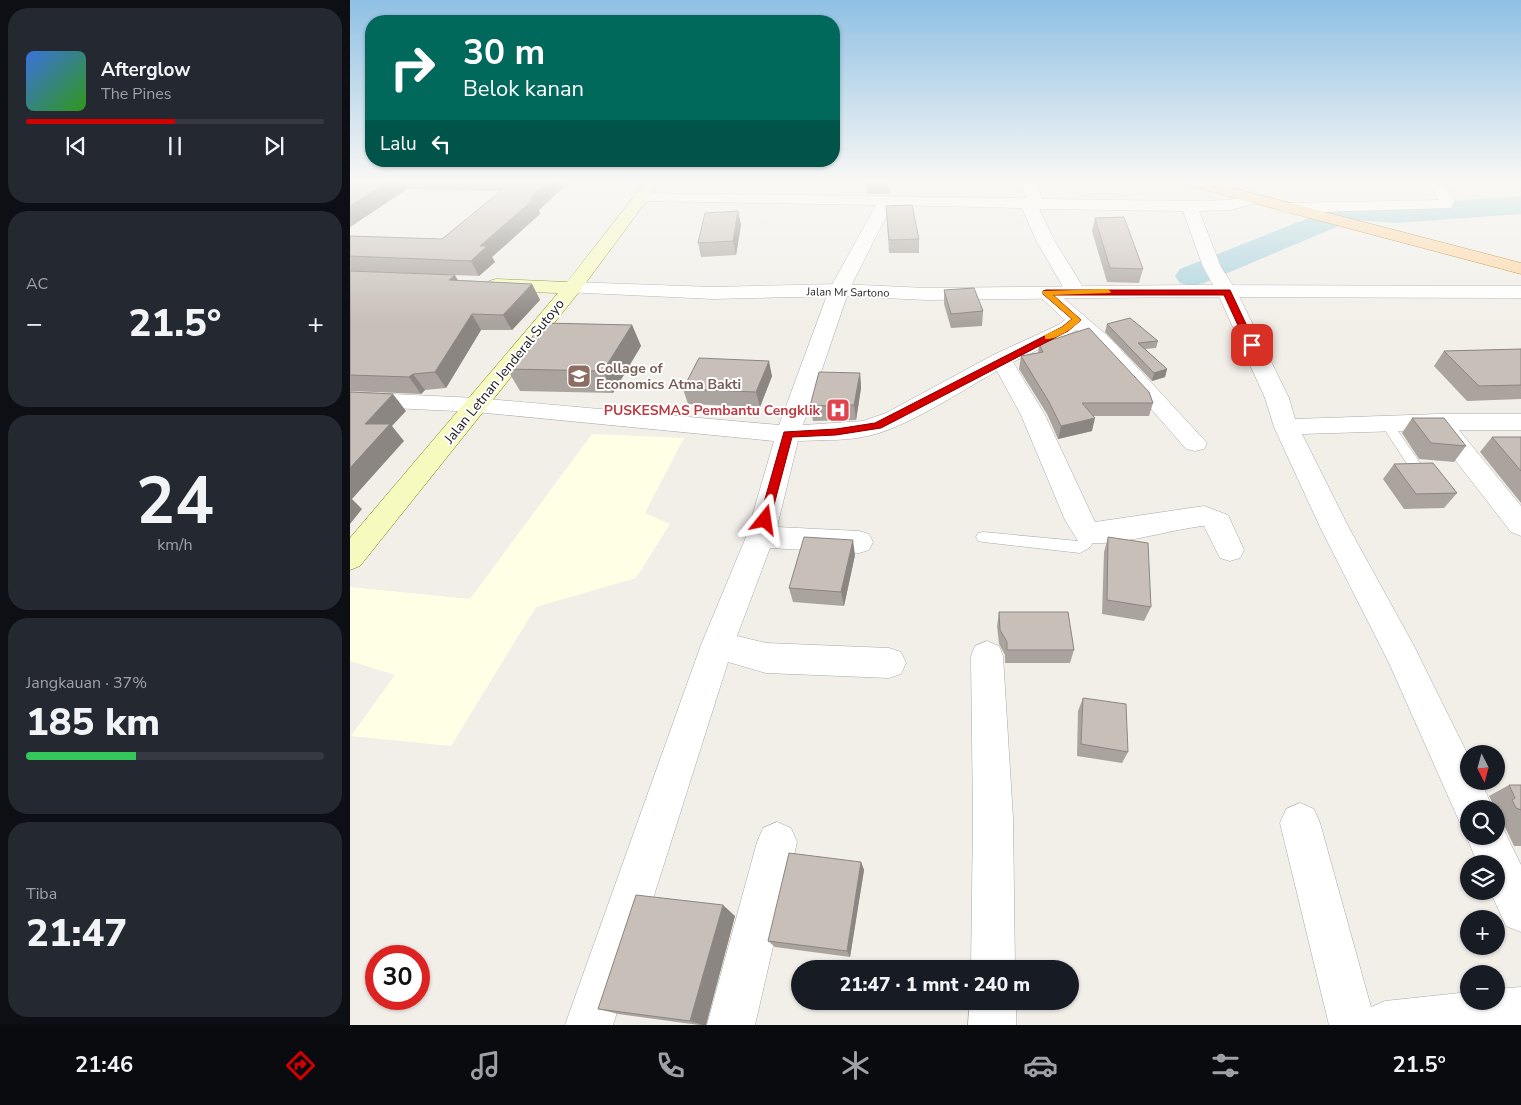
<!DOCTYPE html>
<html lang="id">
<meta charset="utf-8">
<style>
:root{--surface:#171b24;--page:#242831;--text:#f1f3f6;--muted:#9ea1a6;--line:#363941;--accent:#d40000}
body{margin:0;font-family:"Nunito Sans",sans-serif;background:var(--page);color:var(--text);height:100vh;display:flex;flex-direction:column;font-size:19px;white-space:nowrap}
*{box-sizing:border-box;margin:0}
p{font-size:16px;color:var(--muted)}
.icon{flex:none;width:28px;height:28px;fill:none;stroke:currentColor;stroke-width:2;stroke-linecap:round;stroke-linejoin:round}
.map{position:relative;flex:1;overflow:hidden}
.panel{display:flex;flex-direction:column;gap:8px;padding:8px;background:#0d0f14;width:350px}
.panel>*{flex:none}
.banner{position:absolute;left:15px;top:15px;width:475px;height:152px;border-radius:20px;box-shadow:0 1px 4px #0004;background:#00695c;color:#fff;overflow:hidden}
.needle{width:32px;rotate:174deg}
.tools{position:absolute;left:1110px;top:745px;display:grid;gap:10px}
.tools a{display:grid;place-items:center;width:45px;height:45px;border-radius:50%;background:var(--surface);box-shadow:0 1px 4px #0004;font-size:25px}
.speed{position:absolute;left:15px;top:945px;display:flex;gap:10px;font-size:25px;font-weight:700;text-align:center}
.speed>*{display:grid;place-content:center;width:65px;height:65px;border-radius:50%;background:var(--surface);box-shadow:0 1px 4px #0004;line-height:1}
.speed .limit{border:8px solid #d22;background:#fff;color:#111}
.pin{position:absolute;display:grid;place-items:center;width:42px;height:42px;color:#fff;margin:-21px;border-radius:10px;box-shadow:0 2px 8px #0006}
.me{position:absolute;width:55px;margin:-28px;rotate:15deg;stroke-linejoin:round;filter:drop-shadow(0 0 4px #0008)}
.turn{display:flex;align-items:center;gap:18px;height:105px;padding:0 15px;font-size:22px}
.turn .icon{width:65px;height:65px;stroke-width:2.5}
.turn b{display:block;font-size:35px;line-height:42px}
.then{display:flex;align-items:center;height:48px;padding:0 15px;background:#0003;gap:10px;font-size:19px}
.big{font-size:38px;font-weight:800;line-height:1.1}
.panel .widget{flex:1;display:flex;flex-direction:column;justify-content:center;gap:8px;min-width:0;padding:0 18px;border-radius:20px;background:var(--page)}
.panel .dial{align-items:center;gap:0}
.dial b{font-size:65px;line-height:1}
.song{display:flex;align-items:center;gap:15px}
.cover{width:60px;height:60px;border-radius:8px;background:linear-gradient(135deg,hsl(220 70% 55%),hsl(110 70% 35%))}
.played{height:5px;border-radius:2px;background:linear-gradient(90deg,var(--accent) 50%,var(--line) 50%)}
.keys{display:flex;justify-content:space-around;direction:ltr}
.heat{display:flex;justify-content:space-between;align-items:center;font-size:28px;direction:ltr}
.charge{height:8px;border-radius:4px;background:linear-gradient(90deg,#34c759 37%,var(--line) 0)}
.trip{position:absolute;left:441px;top:960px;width:288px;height:50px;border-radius:25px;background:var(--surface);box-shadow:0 1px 4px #0004;font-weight:800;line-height:50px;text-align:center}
.menu{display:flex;height:80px;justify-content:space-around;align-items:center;background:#090b0e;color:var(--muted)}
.menu .icon{width:35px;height:35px}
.menu .on{color:var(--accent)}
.menu b{font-size:22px;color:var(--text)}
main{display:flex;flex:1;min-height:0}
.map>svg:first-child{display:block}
.education{fill:#ffffe5}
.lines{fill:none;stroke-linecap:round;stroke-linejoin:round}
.river{fill:#aad3df;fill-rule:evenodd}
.service-casing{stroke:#a9a9a9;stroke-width:1}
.minor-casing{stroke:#a9a9a9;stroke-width:1}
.tertiary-casing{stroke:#a9a9a9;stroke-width:1}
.secondary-casing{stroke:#707d05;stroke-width:1}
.primary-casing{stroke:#a06b00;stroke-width:1}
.service{fill:#fff;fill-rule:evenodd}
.minor{fill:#fff;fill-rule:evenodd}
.tertiary{fill:#fff;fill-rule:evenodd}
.secondary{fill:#f7fabf;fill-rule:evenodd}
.primary{fill:#fcd6a4;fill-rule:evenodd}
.wall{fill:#aba49e}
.shaded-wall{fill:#8b8681}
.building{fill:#c7bfb8;stroke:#8b8681}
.route{fill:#d40000;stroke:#8a0000}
.slow{fill:#f59e0b}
.labels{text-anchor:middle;stroke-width:4;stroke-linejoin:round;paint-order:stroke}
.far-street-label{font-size:11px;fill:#222;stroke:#fff}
.education-label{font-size:14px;font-weight:bold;fill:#785e54;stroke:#fff;text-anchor:start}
.street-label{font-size:14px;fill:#222;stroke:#fff}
.health-label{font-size:14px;font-weight:bold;fill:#be3a42;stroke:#fff;text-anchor:end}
</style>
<main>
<section class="panel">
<div class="widget">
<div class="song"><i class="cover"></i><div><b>Afterglow</b><p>The Pines</p></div></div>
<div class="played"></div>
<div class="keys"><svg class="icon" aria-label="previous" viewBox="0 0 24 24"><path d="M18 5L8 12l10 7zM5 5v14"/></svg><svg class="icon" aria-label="pause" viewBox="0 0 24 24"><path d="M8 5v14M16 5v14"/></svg><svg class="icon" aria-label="next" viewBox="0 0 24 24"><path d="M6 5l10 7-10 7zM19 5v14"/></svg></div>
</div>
<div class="widget"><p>AC</p>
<div class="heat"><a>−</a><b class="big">21.5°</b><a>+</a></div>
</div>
<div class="widget dial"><b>24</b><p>km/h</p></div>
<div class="widget"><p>Jangkauan · 37%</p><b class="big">185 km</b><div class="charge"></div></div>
<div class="widget"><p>Tiba</p><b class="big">21:47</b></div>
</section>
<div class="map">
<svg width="1171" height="1025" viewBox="0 0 1171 1025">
<rect width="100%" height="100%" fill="#f2efe9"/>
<polygon class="education" points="242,434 334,438 295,513 320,524 286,578 186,607 101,746 1,736 45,675 0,661 0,587 120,599"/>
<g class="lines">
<polygon class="river" points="1171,196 1171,214 1047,223 1003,220 854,283 842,286 830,283 825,276 830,269 999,202 1047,205"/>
<g class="service-casing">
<g id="service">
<polygon points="1037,420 1041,421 1073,467 1074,470 1073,473 1063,473 1031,424"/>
<polygon points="738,528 743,529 745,540 739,548 730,553 633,542 628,541 626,537 628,533 633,532 728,541 731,539 733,529"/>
</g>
</g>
<g class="minor-casing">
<g id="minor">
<path d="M670 180H685L692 199 839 201 880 200 904 194 910 196 912 199 910 202 880 210 849 211 871 267 887 292 939 398 945 419 1089 414H1171V430H1109L1171 506V536L1161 532 1082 430 952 434 998 526 1064 646 1119 757V781H1131L1143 809H1119V826L1110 823 1039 663 970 527 924 427 915 398 867 292 853 267 833 211 689 209 704 240 736 292 733 296 726 298 719 296 716 292 686 240 672 208 542 205 499 290 453 425 513 421 536 413 643 355 708 325 715 320 686 293 689 289 696 287 703 289 760 338 857 443 854 449 845 451 836 449 746 346 727 330 663 362 695 415 745 522 854 506 878 515 894 550 890 558 880 561 870 558 854 526C820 529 758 550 728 541L715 520 671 415 647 371C609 392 554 430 513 437 492 441 470 440 448 441L427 527 509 531 519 534 523 542 519 550 509 553 420 548 387 636 416 643 539 648 551 652 556 663 551 674 539 678 416 673 378 662 263 1025H215L351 645 396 537 424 441 126 412 0 406V392L126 398 429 425 479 290 526 205 291 201 286 199 283 196 286 193 677 198Z"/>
<polygon points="868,180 882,180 884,191 881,194 871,194"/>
<polygon points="1076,180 1091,180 1105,200 1101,208 937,213 931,211 929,208 931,205 937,203 1089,200"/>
<polygon points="637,641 649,646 653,656 663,818 665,969 621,969 623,818 621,656 625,646"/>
<polygon points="950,803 964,809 970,823 1021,1007 1035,1001 1119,992 1119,1001 1146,1001 1146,989 1171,987 1171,1025 979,1025 930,823 936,809"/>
<polygon points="1146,820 1150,822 1171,865 1171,932 1156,926 1140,891 1146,891 1146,864 1128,864 1116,836 1119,830 1119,836 1146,836"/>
<polygon points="427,822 441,828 447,842 405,1025 357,1025 407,842 413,828"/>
<polygon points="620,1001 666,1001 666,1025 618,1025"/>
</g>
</g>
<g class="tertiary-casing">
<polygon id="tertiary" points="222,282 363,287 489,284 577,288 836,285 1171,286 1171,298 836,297 577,300 489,296 363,299 215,292 213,288 215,284"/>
</g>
<g class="secondary-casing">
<polygon id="secondary" points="297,180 312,180 229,292 10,566 0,570 0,538 208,293 146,291 139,289 137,285 139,281 146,279 217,282"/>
</g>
<g class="primary-casing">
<polygon id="primary" points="826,180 852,180 1171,263 1171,274 828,183"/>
</g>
<use href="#service" class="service"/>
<use href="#minor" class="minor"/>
<use href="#tertiary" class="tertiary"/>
<use href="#secondary" class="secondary"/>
<use href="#primary" class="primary"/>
</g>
<g class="wall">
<polygon points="0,180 221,180 189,210 190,214 142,257 145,262 129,276 0,271 0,236 92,239 151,191 57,189 0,227"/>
<polygon points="516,180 539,180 540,194 517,194"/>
<polygon points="536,206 569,239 569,253 539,253"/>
<polygon points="388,211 391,225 386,255 351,257 348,243"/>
<polygon points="745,218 793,269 789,283 757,282 742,231"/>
<polygon points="0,271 107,280 182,284 190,300 162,330 131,330 96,388 75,390 71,394 0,391"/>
<polygon points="594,290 633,311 632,326 601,328 594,304"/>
<polygon points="757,324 808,341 806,348 795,349 817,369 815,377 802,381 755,332"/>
<polygon points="282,325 291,346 263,393 170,391 157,369"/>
<polygon points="689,344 803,403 799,416 742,416 742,431 708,439 697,414 669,369 671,356 688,353"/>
<polygon points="1171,349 1171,399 1117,401 1084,366 1094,351"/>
<polygon points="510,373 511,388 506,420 463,421 460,406"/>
<polygon points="422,376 410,407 338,404 333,389"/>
<polygon points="1062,418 1116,446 1104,462 1069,459 1052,433"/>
<polygon points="1142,437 1171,437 1171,503 1130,452"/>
<polygon points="1044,464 1107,493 1094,508 1054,509 1033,479"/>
<polygon points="758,537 801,607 794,621 752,614 754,552"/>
<polygon points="505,555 494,606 443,602 439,588"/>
<polygon points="649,612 724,650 720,663 655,663 655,655 649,644 647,626"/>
<polygon points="733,698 778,752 772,763 727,756 728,711"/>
<polygon points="1159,785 1171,785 1171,846 1164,846 1152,821 1146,819 1146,809 1144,809 1145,808 1139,796"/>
<polygon points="511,862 514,870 500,957 425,947 418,941"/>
<polygon points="385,916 356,1025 349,1025 268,1014 248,1009"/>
</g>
<g class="shaded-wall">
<polygon points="40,180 52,180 57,189 0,227 0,206"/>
<polygon points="200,180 221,180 189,210 190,214 142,257 145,262 129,276 121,261 130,246 179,199"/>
<polygon points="388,211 391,225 386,255 383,241"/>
<polygon points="105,275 114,291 99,280"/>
<polygon points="182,284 190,300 162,330 153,315"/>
<polygon points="122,314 131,330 96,388 85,372"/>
<polygon points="282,325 291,346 263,393 253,371"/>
<polygon points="419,361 422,376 410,407 406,392"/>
<polygon points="817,369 815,377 802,381 804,373"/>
<polygon points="510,373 511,388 506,420 504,405"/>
<polygon points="63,374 75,390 71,394 59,377"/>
<polygon points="43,394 56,411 42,426 54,441 2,499 12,509 0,524 0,468 15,424"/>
<polygon points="745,418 742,431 708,439 711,426"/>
<polygon points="503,540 505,555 494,606 491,592"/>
<polygon points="511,862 514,870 500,957 497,951"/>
<polygon points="373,905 385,916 356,1025 353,1025 340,1021"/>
</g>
<g class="building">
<polygon points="0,180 40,180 0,206"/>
<polygon points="164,180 200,180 179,199 184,199 130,246 137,246 121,261 0,256 0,236 92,239"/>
<polygon points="516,180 539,180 540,184 516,184"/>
<polygon points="562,205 569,239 539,240 536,206"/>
<polygon points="388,211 383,241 348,243 355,213"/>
<polygon points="774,217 793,269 760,268 745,218"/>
<polygon points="0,271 105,275 99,280 182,284 153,315 122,314 85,372 63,374 59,377 0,375"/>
<polygon points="624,288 633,311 601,314 594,290"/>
<polygon points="780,318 808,341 788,343 817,369 804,373 757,324"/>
<polygon points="193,323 282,325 253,371 157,369"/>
<polygon points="739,328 799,392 803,403 732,403 745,418 711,426 699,402 671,356 693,352 689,344"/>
<polygon points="1171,349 1171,385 1129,386 1094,351"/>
<polygon points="349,358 419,361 406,392 333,389"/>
<polygon points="469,372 510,373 504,405 460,406"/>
<polygon points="0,392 43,394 15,424 40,424 0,468"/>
<polygon points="1062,418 1094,418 1116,446 1081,443"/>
<polygon points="1142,437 1171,437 1171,471"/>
<polygon points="1083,463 1107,493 1066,494 1044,464"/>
<polygon points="454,537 503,540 491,592 439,588"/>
<polygon points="758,537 798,543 801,607 757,600"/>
<polygon points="649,612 718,612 724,650 657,650 657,642 650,630"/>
<polygon points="733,698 776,704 778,752 731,744"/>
<polygon points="1159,785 1171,785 1171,810 1166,808 1162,800 1165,798"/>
<polygon points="439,853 511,862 497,951 418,941"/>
<polygon points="286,895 373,905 340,1021 248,1009"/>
</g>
<linearGradient id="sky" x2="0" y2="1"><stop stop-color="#8fc0e4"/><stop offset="0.56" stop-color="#f9f8f5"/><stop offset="1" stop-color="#f9f8f5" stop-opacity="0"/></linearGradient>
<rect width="1171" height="324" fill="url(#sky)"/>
<polygon class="route" points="696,290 880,290 906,345 902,348 897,345 874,295 703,295 731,320 718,331 531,428 486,435 442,437 420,520 415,524 411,523 409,520 434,432 486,429 525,423 712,327 722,319 693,294 693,291"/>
<path class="slow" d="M758 289 761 292 760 293 703 295 731 320C723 328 707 340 695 339V335L712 327 722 319 693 294V291Z"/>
<defs>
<g id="school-square" transform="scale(1.25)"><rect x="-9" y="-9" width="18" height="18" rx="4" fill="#8d6e63" stroke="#fff"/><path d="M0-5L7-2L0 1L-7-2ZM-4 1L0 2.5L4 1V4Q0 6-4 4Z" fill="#fff"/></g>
<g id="hospital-square" transform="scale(1.25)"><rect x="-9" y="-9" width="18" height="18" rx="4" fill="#e0444e" stroke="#fff"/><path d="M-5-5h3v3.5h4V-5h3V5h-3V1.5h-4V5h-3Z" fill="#fff"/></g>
</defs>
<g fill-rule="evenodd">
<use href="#school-square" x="229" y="376"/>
<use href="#hospital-square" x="488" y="410"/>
</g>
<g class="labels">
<g class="far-street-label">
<text transform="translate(498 292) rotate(1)" y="4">Jalan Mr Sartono</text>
</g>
<g class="education-label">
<text x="246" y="373">Collage of<tspan x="246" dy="16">Economics Atma Bakti</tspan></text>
</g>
<g class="street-label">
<text transform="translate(154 371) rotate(-51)" y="5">Jalan Letnan Jenderal Sutoyo</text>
</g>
<g class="health-label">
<text x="470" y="415">PUSKESMAS Pembantu Cengklik</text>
</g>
</g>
</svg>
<div class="tools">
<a><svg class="needle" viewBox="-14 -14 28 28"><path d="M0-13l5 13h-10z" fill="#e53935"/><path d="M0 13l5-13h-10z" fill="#9ea1a6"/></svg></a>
<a><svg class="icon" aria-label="search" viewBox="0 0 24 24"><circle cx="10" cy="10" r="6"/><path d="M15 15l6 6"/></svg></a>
<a><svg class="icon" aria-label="layers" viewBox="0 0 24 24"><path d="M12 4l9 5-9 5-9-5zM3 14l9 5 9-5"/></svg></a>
<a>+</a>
<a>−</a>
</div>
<div class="speed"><div class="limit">30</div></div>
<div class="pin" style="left:902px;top:345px;background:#d93025"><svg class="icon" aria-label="arrive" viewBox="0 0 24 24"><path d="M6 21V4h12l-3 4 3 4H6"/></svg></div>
<svg class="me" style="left:415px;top:520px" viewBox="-20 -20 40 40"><path d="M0-17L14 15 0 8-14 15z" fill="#d40000" stroke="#fff" stroke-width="4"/></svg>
<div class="trip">21:47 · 1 mnt · 240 m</div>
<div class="banner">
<div class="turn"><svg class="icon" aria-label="right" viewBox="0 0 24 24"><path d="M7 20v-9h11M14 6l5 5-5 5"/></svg><div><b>30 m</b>Belok kanan</div></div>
<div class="then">Lalu<svg class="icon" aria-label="left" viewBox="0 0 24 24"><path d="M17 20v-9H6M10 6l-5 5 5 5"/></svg></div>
</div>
</div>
</main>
<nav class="menu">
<b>21:46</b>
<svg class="icon on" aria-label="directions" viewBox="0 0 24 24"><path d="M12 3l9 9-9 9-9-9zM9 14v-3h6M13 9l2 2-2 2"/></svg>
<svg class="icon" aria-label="music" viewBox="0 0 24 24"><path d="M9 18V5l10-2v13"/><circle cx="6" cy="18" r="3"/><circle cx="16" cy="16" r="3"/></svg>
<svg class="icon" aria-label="phone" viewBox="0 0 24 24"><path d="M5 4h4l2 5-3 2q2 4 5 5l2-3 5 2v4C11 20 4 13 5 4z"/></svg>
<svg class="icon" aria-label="climate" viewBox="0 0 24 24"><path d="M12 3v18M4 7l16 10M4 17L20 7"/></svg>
<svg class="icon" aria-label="car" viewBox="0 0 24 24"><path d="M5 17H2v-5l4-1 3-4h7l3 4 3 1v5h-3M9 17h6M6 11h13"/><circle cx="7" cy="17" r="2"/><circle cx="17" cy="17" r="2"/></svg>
<svg class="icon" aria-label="filters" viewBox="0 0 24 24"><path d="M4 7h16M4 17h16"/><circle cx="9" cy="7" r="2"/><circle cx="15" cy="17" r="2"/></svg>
<b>21.5°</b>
</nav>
